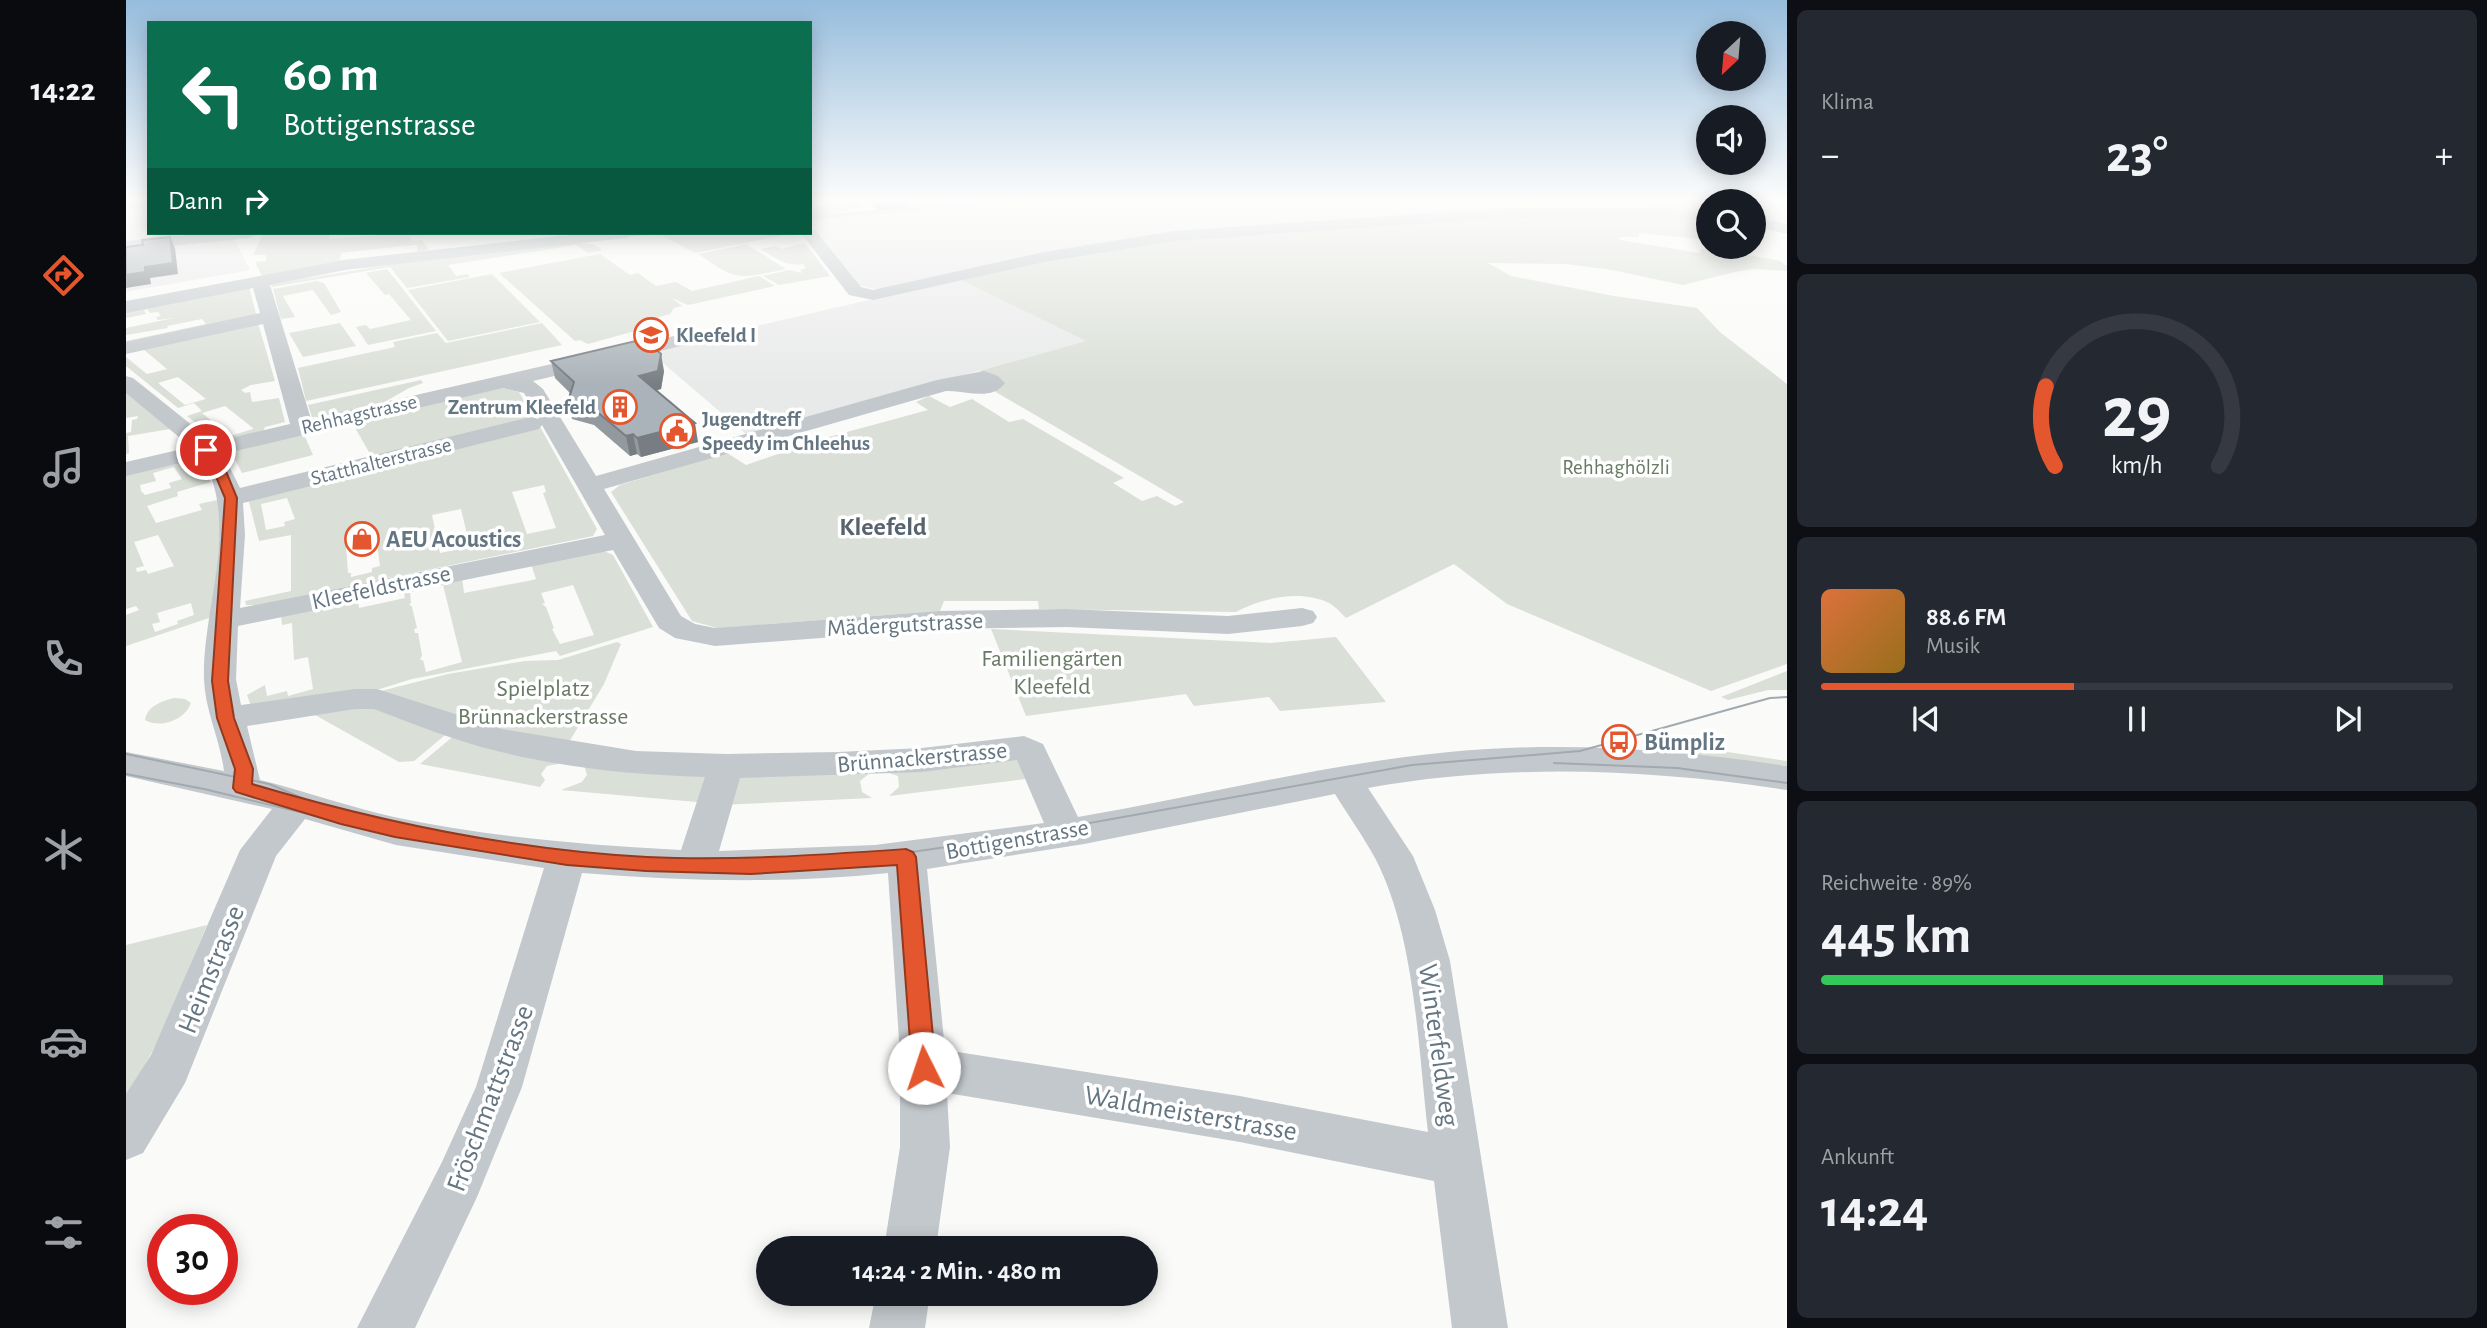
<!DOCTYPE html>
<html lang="de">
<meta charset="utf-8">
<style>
:root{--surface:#171b24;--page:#242831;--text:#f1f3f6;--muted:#9ea1a6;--line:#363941;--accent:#e4572e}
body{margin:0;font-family:"Alegreya Sans",sans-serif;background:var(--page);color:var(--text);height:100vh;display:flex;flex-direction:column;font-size:26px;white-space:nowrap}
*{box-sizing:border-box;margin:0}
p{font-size:23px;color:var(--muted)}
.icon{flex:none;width:38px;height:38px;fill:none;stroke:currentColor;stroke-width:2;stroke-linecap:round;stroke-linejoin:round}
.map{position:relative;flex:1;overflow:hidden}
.panel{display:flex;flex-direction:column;gap:10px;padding:10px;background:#0d0f14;width:700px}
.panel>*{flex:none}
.guide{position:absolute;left:21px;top:21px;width:665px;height:214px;border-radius:0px;box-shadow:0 4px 18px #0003;background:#0b6e4f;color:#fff;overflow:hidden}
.needle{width:46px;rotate:206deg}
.controls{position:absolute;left:1570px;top:21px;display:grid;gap:14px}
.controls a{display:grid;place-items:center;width:70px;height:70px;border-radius:50%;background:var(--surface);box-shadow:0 4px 18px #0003;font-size:35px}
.speed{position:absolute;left:21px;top:1214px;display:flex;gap:14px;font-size:35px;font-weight:700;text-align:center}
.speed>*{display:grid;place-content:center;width:91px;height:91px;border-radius:50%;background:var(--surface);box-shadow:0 4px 18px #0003;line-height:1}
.speed .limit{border:10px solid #d22;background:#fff;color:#111}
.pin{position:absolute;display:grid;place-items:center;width:60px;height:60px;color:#fff;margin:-30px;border:4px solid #fff;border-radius:50%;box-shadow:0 2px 7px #0007}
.me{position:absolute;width:77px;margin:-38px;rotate:356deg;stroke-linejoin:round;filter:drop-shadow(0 0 5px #0008)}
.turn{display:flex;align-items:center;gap:24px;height:147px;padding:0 21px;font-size:32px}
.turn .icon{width:91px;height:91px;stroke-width:2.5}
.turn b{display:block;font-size:49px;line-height:60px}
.then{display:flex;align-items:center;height:66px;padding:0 21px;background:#0003;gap:14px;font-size:26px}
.big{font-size:52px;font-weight:600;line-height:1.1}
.panel .card{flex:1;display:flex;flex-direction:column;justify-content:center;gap:10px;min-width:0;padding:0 24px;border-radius:10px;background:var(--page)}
.panel .dial{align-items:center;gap:0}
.dial svg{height:182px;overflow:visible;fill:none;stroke:var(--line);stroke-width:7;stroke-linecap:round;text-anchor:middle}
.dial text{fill:var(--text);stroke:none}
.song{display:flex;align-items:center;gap:21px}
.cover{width:84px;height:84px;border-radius:10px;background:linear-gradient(135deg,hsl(20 70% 55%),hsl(40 70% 35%))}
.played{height:7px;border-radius:4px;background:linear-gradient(90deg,var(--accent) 40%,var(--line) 40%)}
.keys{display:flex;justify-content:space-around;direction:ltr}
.heat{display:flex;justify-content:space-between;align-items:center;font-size:38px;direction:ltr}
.charge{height:10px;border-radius:5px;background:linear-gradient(90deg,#34c759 89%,var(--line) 0)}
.trip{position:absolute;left:630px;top:1236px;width:402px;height:70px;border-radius:35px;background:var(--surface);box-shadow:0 4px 18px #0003;font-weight:600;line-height:70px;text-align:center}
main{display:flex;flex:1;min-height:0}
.tabs{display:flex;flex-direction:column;width:126px;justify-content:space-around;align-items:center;background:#090b0e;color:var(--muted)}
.tabs .icon{width:49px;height:49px}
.tabs .selected{color:var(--accent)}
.tabs b{font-size:32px;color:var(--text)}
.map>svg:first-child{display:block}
.built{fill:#e8e9e9}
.green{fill:#dadfd7;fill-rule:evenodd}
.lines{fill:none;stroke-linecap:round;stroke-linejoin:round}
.stream{stroke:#bbc7cb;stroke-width:3.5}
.minor{fill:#c3c8cc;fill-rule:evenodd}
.tram{stroke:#a2aab0;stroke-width:2}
.wall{fill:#929a9f}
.shaded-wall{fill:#777d82}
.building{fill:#aab3b9;stroke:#777d82;stroke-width:2}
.route{fill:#e4572e;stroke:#94391e;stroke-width:2}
.labels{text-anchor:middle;stroke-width:7;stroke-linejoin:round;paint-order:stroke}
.far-poi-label{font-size:21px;font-weight:bold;fill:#657683;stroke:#fff;text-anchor:start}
.far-street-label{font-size:21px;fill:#657683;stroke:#fff}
.far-park-label{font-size:21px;fill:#687a64;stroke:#fff}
.poi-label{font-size:24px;font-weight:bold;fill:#657683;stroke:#fff;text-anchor:start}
.street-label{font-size:24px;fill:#657683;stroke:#fff}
.park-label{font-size:24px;fill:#687a64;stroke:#fff}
.neighbourhood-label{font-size:26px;font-weight:bold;fill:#57646e;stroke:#fff}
.near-street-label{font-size:28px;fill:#657683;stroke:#fff}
</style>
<main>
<nav class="tabs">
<b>14:22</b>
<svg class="icon selected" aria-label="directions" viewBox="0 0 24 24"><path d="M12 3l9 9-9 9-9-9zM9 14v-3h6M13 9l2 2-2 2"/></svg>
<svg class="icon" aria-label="music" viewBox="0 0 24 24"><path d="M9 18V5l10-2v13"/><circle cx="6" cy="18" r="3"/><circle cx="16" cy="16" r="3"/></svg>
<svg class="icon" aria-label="phone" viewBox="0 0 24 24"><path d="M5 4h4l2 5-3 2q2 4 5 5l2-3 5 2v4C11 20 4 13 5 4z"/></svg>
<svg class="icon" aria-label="climate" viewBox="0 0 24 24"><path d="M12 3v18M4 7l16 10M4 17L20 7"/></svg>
<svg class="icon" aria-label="car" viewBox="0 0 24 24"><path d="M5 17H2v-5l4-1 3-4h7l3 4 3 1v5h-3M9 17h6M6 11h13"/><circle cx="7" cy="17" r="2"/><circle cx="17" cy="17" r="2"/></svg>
<svg class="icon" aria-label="filters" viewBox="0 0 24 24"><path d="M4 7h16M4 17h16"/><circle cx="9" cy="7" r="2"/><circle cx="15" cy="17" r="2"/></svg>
</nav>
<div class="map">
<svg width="1661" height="1328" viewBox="0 0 1661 1328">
<rect width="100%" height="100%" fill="#fafaf8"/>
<g class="built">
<polygon points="0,201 23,201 23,233 110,233 0,244"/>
<polygon points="917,201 1357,201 1373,211 1240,221 757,291 731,285 684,228 684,221"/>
<polygon points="1569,201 1661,201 1661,227 1628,221 1628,201 1582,201 1582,215 1569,214"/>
<polygon points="108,239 124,270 0,292 0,253"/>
<polygon points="833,279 961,341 621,435 523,351"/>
</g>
<g class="green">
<polygon points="775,201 786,201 790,203 817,201 917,201 684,221 686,215 723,215 781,207"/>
<polygon points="1511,201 1576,201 1576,214 1380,212 1365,202 1381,209 1521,206"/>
<path d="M1366 215 1582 217V240L1513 233V237H1493L1494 240 1574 253 1575 249 1628 256 1654 261 1661 266V271L1627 269 1608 272 1557 285 1486 270 1441 264 1362 263 1385 276 1488 296 1571 308 1595 333 1661 384V664L1585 691 1381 604 1328 564 1220 618C1215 613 1209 606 1203 603 1175 589 1135 598 1110 612L913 609 912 601H818L814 611 591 628 566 621 485 492 494 485 601 453 620 465 658 452 642 442 673 445 802 410 790 402 803 396 824 407 846 399 883 422 897 419 998 478 987 483 1016 501 1031 496 1049 506 1058 502 863 388 867 376 853 371 960 341 833 279 904 263 1019 243Z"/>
<path d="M145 233H203V239L289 233 291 235 283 236 286 241 296 240 303 250 136 276 129 262 140 261V255H127L137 234ZM287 245H291V252L214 260 215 253Z"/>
<polygon points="554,233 669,233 569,253 535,235"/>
<polygon points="451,243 467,244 476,250 462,253 450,245 322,265 330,276 341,274 344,277 281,288 264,267 146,287 145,284 274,263"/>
<path d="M679 243 704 276 653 285 637 276 663 270 677 273 674 270 680 268 677 264C659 267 649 257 634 249L649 246 655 249Z"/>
<path d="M620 244 660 269C615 278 612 283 573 254Z"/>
<polygon points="474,254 504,275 512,273 530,286 550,282 566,291 633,276 649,286 562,305 546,298 556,306 548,308 544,314 513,323 509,331 462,344 454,340 449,341 373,273"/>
<polygon points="261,269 310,331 242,345 230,327 240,325 244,329 285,320 263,294 259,295 240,273"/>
<polygon points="366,274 414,322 322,341 282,290"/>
<polygon points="191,281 198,283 215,312 205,315 187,290 157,296 169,317 155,319 147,289"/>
<polygon points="108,286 123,287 130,314 128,317 0,344 0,341 80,324 76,319 41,326 42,328 0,335 0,328 48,318 32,320 30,317 35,316 32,312 24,313 21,309 18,310 20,314 0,318 0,308"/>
<path d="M132 323 149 381 125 385 115 390 119 393 124 392 126 402 153 398 159 422 139 427 137 432 91 440 61 416 76 411 68 403 52 408 0 366V357L21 374 41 369 17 349 0 353V349ZM52 377 80 399 59 405 32 383ZM99 406 127 428V429L104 436 76 413Z"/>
<polygon points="214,323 230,346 177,357 163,333"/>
<polygon points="416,323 436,345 180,401 172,368 269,347 267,342 311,333 320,343"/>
<polygon points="295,380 297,383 283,388 255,404 196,417 186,417 182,405"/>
<polygon points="377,388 393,392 409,419 247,459 224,419"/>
<polygon points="0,391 44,429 2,436 3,453 0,454 0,433 5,432 6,420 11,419 12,416 0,418"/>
<path d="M413 425 471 529 467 536 131 605H120L119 601 165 591V535L133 541 122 498ZM418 485 420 492 417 493 430 528 401 534 386 492ZM161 498 169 519 158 522 159 526 140 530 135 504ZM335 509 344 547 314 553 306 515ZM249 527 254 566 246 568V572L225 577V573H222L219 533Z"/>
<polygon points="176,430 187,455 116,473 105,452"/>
<path d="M64 461 75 463 85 482 51 492 52 496 21 506 30 523 76 510 73 504 96 499V515L86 617 0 646V615L13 610 10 606 0 609V475ZM48 467 56 479 43 483 45 488 19 495 15 491 14 485 30 481 27 473ZM32 535 48 566 22 574 20 570 11 572 10 568 18 566 8 542ZM65 603 68 615 51 621 52 624 29 632 26 624 34 622 31 613Z"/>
<path d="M478 551 487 555 527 627 434 656 430 651 286 679 238 694 125 706 121 695 139 685 141 696 161 691 162 696 187 689 182 657 168 660 166 623 156 625 155 616 232 599 233 608 279 598 277 589 336 577 338 593 407 580 410 579 405 564ZM317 585 336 662 300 672 297 660H294L296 655 292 633H289L288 629 291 628 286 607 283 604 285 603 284 592ZM447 585 468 635 434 644 426 629 428 628 420 607 416 604 419 603 415 593Z"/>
<polygon points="865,629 1145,643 1210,637 1260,702 1154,711 1143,697 1068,706 1060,694 900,716"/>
<polygon points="491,642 495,644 478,684 440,747 243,694 322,674 399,661 432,660"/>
<polygon points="1661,671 1661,690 1642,690 1602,700 1595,697"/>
<path d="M48 698 59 699 65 703C59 720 34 729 19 720 21 706 36 701 48 698Z"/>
<polygon points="246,703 324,731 288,761 273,762 182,711"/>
<polygon points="330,734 436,759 432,764 421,766 415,774 419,780 414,787 294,764"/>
<polygon points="1571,737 1587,739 1582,749 1661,761 1661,766 1522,749"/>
<polygon points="890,754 899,779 763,796 773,787 772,776 760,772"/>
<polygon points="457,762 580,772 582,803 435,790 456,782 461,775"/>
<polygon points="744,773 734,781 736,792 746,798 594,805 606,777"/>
<polygon points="81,925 35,1035 0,1100 0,945"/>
</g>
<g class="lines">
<g class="stream">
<polyline points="684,217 878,201"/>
<polyline points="499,235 525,233"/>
</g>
<g class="minor">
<polygon points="0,201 23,201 23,208 0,209"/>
<polygon points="729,201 736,205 734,208 684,217 684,208"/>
<polygon points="1378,208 1540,208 1582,211 1582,221 1540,218 1378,218 1048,241 918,262 747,300 723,295 675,233 689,230 735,287 747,290 918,252 1048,231"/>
<polygon points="1628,217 1661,224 1661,234 1628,226"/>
<polygon points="80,233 131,233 123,238 0,251 0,241"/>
<path d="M460 233H508L500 238 219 270 144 285 185 419 548 336 555 338 558 342 555 346 407 381 417 389 470 476 811 380 858 371 872 376 879 383C865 402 840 390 820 391L478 489 555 616 569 624 589 628 813 611 941 609 1102 616 1176 608 1187 611 1191 617 1187 623 1176 626 1102 634 941 627 813 629 589 646 549 638 533 628 487 550 112 626 110 679 115 705 229 689H251L376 729 510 751 600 754 712 752 796 748 898 736 917 744 952 817C1075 796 1198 764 1323 752 1436 741 1549 749 1661 766V790C1521 769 1382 763 1242 788L1287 856 1309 910 1324 961 1382 1328H1326L1308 1181 1114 1142 821 1093 824 1147 810 1248H758L774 1147V1055L762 873C660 884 558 881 456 873L396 1087 351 1197 289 1328H231L316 1162 350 1087 418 868 270 845 179 819 150 856 59 1083 17 1153 0 1160V1094L25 1055 114 850 146 809 0 776V752L98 771C94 739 79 711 78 679 76 608 115 524 76 458L0 476V462L65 447 0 393V376L7 378 87 442 164 424 137 324 0 354V342L134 313 127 288 0 313V301L219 260ZM377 388 398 393 413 419 405 417 114 488 97 454ZM416 425 479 535 114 608 119 535 117 503 413 429ZM229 709H248C288 724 329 741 371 751 439 768 509 775 579 777L555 850C459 845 362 837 268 817 223 807 179 791 134 780L121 726ZM891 760 918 823 749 845 593 851 614 778 796 772ZM1209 794C1222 815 1237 836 1249 858 1289 934 1292 1047 1302 1132L1114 1096 819 1050 801 869 958 844Z"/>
<polygon points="750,1293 804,1293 799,1328 743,1328"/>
</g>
<g class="tram">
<polyline points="0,754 143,784 195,806 236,818 361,841 521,860 682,860 779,853 869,840 1286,765 1454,751 1644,698 1661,697"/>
<polyline points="1428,763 1551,768 1661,783"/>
<polyline points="0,774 78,789 215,822"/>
</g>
</g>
<g class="wall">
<polygon points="741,201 782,201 782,207 752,210"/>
<polygon points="425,361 538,371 535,389 531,390 572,442 515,457 511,454 504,456 468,425 446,419 442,401 444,393 429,378"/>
</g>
<g class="shaded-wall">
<polygon points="684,201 689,201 689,205 684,207"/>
<polygon points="751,201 782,201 782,207 752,210"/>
<polygon points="44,237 49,248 52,274 24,278 25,284 0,288 0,275 19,267"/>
<polygon points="535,354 538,371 535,389 517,394 513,376"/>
<polygon points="569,423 572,442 515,457 511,438"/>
<polygon points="507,434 511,454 504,456 500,436"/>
</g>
<g class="building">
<polygon points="44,237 47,263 19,267 19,272 0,275 0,247 17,245 16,240"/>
<polygon points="518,339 535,354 532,371 513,376 569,423 511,438 507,434 500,436 464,406 442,401 448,382 425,361"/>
</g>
<linearGradient id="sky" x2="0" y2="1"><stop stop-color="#96bcdc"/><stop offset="0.52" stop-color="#fdfdfc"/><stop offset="1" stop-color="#fdfdfc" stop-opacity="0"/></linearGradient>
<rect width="1661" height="386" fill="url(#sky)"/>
<path class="route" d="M80 447 95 459 111 498 102 681 108 718 127 769 126 784C254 822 387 850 521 857 607 861 693 855 780 849L787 852 790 857 810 1068 806 1076 798 1079 790 1076 786 1068 771 865 625 874 520 871 441 865 269 837 215 824 110 792 107 788 109 769 91 718 86 681 99 498 83 460 75 450Z"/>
<defs>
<g id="school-ring" transform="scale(1.75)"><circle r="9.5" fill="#fff" stroke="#e4572e" stroke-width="1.5"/><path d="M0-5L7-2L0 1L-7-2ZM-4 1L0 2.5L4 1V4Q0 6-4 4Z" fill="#e4572e"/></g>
<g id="building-ring" transform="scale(1.75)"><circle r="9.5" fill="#fff" stroke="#e4572e" stroke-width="1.5"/><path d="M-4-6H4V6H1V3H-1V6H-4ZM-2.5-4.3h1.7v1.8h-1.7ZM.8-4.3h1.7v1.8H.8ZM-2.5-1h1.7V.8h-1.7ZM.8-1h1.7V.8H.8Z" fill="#e4572e"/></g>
<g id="civic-ring" transform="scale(1.75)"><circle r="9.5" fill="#fff" stroke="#e4572e" stroke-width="1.5"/><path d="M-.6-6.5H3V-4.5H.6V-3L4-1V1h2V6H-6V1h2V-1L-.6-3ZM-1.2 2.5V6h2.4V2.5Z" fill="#e4572e"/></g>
<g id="shop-ring" transform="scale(1.75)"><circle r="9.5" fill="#fff" stroke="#e4572e" stroke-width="1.5"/><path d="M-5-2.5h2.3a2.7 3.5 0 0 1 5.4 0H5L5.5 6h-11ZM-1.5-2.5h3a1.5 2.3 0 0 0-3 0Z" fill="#e4572e"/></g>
<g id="bus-ring" transform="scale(1.75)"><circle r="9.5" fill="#fff" stroke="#e4572e" stroke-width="1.5"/><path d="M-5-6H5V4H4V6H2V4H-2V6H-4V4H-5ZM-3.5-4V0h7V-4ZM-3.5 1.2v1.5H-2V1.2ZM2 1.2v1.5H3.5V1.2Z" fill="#e4572e"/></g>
</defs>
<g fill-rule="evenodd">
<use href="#school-ring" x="525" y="335"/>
<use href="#building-ring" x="494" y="407"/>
<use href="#civic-ring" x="551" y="431"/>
<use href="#shop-ring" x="236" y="539"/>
<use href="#bus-ring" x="1493" y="742"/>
</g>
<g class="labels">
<g class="far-poi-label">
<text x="550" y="342">Kleefeld I</text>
<text x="470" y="414" text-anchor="end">Zentrum Kleefeld</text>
<text x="576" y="426">Jugendtreff<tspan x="576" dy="24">Speedy im Chleehus</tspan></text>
</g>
<g class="far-street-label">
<text transform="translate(233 414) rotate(-13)" y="7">Rehhagstrasse</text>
<text transform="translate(255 461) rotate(-14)" y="7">Statthalterstrasse</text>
</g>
<g class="far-park-label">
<text x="1490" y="474">Rehhaghölzli</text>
</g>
<g class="poi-label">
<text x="260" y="547">AEU Acoustics</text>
<text x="1518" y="750">Bümpliz</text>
</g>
<g class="street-label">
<text transform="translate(255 587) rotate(-12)" y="8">Kleefeldstrasse</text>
<text transform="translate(779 624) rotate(-3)" y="8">Mädergutstrasse</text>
<text transform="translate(796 757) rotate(-5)" y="8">Brünnackerstrasse</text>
<text transform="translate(891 839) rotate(-10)" y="8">Bottigenstrasse</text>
</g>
<g class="park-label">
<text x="926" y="666">Familiengärten<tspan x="926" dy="28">Kleefeld</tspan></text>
<text x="417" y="696">Spielplatz<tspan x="417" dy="28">Brünnackerstrasse</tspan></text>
</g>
<g class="neighbourhood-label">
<text x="757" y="535">Kleefeld</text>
</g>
<g class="near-street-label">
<text transform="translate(84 969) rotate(-68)" y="10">Heimstrasse</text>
<text transform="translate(1314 1045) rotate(82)" y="10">Winterfeldweg</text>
<text transform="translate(363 1098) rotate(-69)" y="10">Fröschmattstrasse</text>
<text transform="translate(1065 1112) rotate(10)" y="10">Waldmeisterstrasse</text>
</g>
</g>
</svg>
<div class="controls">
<a><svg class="needle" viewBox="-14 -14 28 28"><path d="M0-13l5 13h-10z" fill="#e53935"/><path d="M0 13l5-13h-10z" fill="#9ea1a6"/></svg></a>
<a><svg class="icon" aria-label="sound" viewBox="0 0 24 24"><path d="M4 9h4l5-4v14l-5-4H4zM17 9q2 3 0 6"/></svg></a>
<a><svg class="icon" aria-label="search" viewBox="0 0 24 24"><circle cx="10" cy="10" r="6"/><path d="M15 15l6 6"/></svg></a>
</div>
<div class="speed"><div class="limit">30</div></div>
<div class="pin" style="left:80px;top:450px;background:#d93025"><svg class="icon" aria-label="arrive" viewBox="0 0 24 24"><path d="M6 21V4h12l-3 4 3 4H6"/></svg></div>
<svg class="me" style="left:798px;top:1068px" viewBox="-20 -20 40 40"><circle r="19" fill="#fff"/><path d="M0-13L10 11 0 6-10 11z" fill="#e4572e"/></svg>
<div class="trip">14:24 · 2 Min. · 480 m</div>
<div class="guide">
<div class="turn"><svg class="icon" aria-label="left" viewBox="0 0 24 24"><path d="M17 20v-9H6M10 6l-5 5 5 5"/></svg><div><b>60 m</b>Bottigenstrasse</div></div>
<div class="then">Dann<svg class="icon" aria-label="right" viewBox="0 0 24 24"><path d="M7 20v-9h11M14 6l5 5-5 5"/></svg></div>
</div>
</div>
<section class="panel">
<div class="card"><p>Klima</p>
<div class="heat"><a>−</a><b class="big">23°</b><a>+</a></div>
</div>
<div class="card dial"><svg viewBox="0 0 100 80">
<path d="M14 69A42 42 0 1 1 86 69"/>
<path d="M14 69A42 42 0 0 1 10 34" stroke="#e4572e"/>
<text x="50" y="56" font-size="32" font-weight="700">29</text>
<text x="50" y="72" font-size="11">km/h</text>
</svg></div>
<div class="card">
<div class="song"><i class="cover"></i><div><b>88.6 FM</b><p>Musik</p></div></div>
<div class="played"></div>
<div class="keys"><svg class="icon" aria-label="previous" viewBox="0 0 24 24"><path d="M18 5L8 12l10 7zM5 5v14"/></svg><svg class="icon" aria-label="pause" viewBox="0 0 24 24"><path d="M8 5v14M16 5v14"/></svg><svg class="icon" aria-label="next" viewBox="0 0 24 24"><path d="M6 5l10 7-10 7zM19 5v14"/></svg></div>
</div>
<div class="card"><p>Reichweite · 89%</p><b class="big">445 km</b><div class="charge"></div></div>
<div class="card"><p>Ankunft</p><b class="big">14:24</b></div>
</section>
</main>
